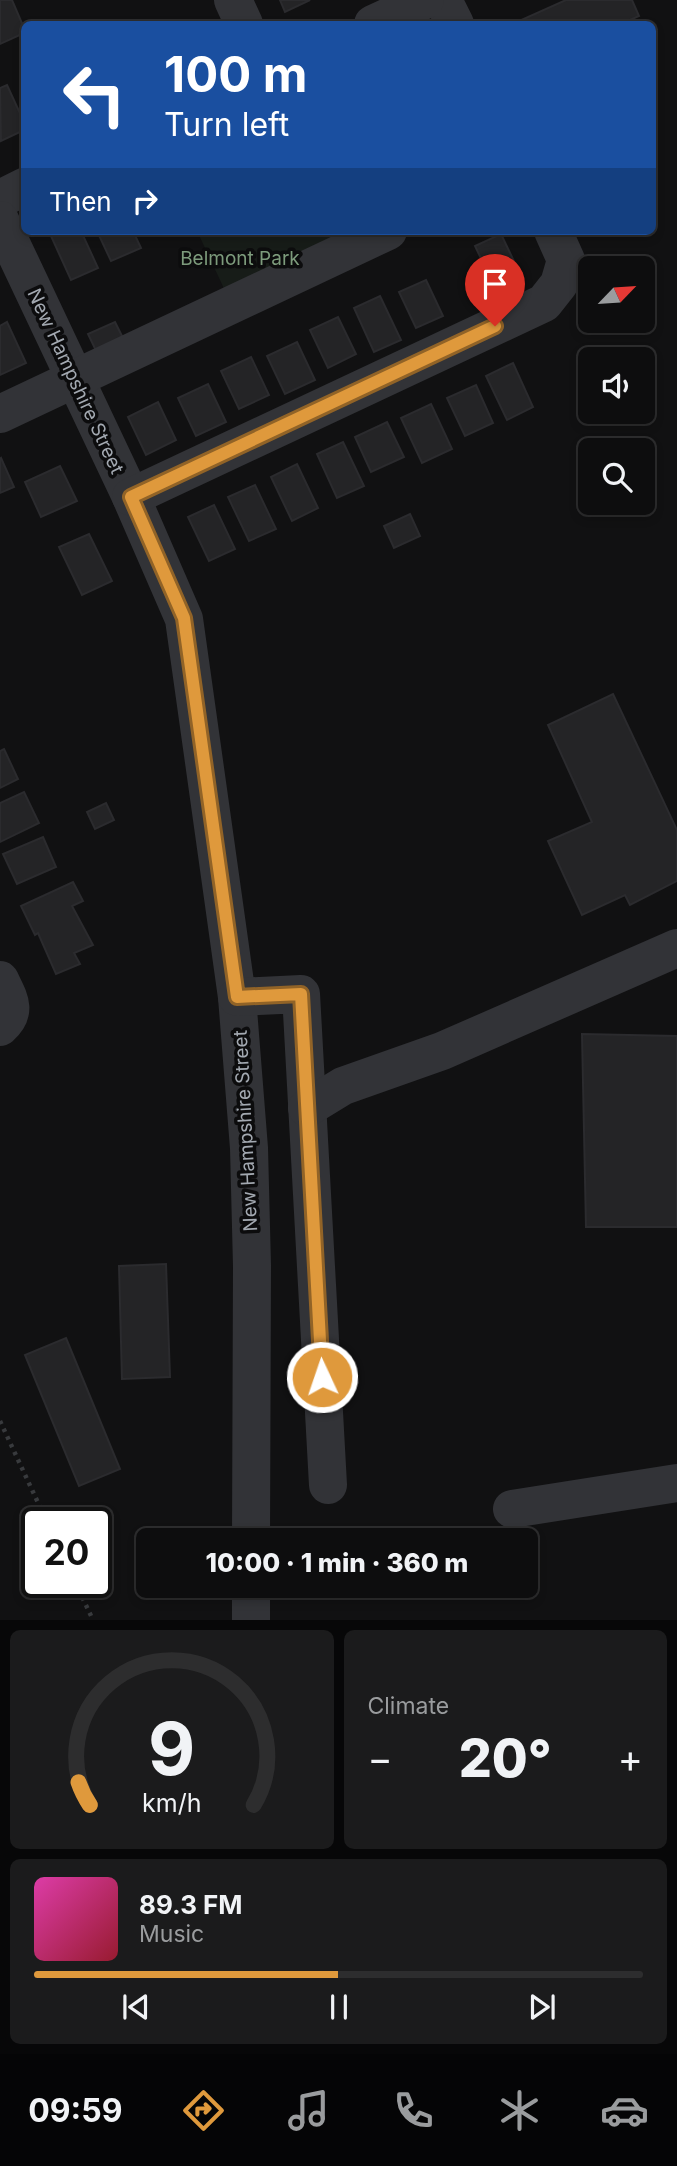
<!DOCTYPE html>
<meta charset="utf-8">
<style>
:root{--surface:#0d0d0e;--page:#1b1b1c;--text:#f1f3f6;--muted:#9a9c9e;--line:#2d2d2e;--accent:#df993c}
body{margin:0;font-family:Inter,sans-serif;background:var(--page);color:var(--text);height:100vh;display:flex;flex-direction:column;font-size:26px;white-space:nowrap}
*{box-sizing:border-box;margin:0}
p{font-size:23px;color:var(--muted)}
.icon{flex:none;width:38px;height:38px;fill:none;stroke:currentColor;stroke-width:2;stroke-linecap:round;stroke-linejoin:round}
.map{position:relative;height:1620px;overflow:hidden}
.panel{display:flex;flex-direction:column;gap:10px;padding:10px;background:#070708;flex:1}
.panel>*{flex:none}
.top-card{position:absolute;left:21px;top:21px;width:635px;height:214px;border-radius:10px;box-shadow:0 4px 10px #0003,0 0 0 2px var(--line);background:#1a4fa0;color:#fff;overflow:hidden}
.needle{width:46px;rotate:65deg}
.tools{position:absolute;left:578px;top:256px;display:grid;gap:14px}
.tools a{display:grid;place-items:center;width:77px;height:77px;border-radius:10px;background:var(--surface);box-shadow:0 4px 10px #0003,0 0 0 2px var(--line);font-size:35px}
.speed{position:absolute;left:21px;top:1507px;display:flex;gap:14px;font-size:35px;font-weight:700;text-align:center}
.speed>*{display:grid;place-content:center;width:91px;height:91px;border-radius:50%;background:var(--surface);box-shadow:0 4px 10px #0003,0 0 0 2px var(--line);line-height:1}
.speed .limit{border:4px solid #111;border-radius:10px;background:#fff;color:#111}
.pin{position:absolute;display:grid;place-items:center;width:60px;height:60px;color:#fff;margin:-72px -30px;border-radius:50% 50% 50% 0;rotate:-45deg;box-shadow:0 0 7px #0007}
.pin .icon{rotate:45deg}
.me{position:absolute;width:77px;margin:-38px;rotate:357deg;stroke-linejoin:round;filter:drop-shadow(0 0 5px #0008)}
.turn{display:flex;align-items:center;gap:24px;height:147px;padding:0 28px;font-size:32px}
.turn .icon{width:91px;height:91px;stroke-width:2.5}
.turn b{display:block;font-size:49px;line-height:60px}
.then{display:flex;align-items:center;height:66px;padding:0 28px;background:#0003;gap:14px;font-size:26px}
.big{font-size:52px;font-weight:800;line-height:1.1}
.panel .widget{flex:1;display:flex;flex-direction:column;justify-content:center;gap:10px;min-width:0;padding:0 24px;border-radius:10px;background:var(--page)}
.panel .dial{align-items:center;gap:0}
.dial svg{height:182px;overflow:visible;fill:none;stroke:var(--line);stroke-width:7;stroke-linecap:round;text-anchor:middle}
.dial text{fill:var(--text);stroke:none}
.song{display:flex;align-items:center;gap:21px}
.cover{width:84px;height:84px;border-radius:10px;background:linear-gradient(135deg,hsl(320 70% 55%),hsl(350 70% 35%))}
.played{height:7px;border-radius:4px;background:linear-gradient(90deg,var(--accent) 50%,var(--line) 50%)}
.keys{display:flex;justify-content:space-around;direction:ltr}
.heat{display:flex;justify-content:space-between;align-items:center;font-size:38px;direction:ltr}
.panel .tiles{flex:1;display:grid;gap:10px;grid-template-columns:1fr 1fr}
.widget:last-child{grid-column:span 2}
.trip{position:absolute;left:136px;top:1528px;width:402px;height:70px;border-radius:10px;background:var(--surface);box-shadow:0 4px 10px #0003,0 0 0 2px var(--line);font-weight:800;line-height:70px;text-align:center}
.menu{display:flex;height:112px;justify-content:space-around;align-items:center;background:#050506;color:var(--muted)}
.menu .icon{width:49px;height:49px}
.menu .on{color:var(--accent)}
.menu b{font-size:32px;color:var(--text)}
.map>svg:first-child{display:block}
.green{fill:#171c18}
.building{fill:#242426;stroke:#2b2b2e;stroke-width:2}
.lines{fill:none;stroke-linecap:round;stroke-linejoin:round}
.path{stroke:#383a3d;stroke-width:4.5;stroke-dasharray:3.5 5;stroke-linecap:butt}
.minor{stroke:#323337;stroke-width:38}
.route-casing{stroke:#916327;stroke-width:18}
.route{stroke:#df993c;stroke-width:12}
.labels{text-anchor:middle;stroke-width:7;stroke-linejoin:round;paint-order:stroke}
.park-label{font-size:19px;fill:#7d9b7c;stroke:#0c0c0d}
.street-label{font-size:19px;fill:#a3a9b1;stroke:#0c0c0d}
</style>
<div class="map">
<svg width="677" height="1620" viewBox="0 0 677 1620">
<rect width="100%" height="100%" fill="#111112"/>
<polygon class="green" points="197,231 363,231 227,295"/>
<g class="building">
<polygon points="0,0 12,0 24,28 24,33 0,44"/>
<polygon points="280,0 310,0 285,12"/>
<polygon points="566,0 632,0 639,16 621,24 520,24 519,21"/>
<polygon points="7,85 24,122 24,130 1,141 0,88"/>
<polygon points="61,231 81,231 98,268 71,280 51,236"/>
<polygon points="97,231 133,231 141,248 111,261"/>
<polygon points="501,234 522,278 496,290 475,246"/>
<polygon points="426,280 443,316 416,328 399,292"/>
<polygon points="380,296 401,340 374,352 354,308"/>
<polygon points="338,317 356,354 328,368 310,330"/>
<polygon points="7,322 26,363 0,375 0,326"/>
<polygon points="115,322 127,346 100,359 88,334"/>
<polygon points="297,342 315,380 285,394 267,356"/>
<polygon points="251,357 269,395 239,409 221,371"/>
<polygon points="513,363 533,407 507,420 486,376"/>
<polygon points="208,384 226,422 196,436 178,398"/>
<polygon points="476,385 493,423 465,436 447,398"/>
<polygon points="158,402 176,440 146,455 128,417"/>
<polygon points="431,404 452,449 422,463 401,418"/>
<polygon points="387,422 404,457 371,472 355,437"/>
<polygon points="343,442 364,486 337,498 317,454"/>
<polygon points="1,458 14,487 0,493 0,459"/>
<polygon points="297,464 318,508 292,521 271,477"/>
<polygon points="60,466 77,501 41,517 25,482"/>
<polygon points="255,485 276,529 249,541 228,497"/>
<polygon points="214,505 235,549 209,561 188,517"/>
<polygon points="410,514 420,536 394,548 384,526"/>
<polygon points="89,534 112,581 82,595 59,547"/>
<polygon points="613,694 677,830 677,881 630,905 625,895 582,915 548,841 592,822 548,725"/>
<polygon points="4,749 18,779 0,788 0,751"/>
<polygon points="24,792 39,823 0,842 0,803"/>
<polygon points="106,803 114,820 95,829 87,812"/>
<polygon points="43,837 56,867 17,884 3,854"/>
<polygon points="73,882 83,901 72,906 93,945 74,953 80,964 56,974 38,933 35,935 21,906"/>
<polygon points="582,1034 677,1036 677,1227 586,1227"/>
<polygon points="166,1264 170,1377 122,1379 119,1266"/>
<polygon points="66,1338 120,1469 79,1486 25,1355"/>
</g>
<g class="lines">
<g class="path">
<polyline points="0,1421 47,1522"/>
<polyline points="75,1582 93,1620"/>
</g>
<g class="minor">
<polyline points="233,0 244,24"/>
<polyline points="443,0 455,24"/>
<polyline points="373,24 425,0"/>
<polyline points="0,199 24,187"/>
<polyline points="0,220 131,497 184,619 237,997 249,1148 252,1266 251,1540"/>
<polyline points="0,414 388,231"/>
<polyline points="131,497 544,303 559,284 566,260 553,231"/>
<path d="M0 980C9 999 18 1011 0 1027"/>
<polyline points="237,997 301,994 328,1485"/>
<polyline points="307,1108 343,1086 442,1051 677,948"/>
<polyline points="512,1509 677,1483"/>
<polyline points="251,1620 251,1586"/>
</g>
</g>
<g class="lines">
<g class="route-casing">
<polyline id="route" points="322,1377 301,994 237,997 184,618 131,497 495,326"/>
</g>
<use href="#route" class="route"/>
</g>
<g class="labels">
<g class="park-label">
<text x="240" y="265">Belmont Park</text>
</g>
<g class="street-label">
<text transform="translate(76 381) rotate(65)" y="7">New Hampshire Street</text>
<text transform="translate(245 1131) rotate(-93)" y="7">New Hampshire Street</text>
</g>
</g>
</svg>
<div class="tools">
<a><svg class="needle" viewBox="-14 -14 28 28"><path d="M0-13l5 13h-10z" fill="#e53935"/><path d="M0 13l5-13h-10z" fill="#9a9c9e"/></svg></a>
<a><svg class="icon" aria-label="sound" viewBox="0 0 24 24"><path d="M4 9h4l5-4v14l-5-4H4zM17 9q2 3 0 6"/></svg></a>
<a><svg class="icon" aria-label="search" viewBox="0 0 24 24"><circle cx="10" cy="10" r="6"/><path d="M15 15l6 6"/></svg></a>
</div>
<div class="speed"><div class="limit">20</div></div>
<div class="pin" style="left:495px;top:326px;background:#d93025"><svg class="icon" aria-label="arrive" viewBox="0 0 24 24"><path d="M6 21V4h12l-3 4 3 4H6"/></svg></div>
<svg class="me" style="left:322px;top:1377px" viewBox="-20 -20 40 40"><circle r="17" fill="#df993c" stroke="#fff" stroke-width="3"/><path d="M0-11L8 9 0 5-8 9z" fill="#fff"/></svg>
<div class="trip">10:00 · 1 min · 360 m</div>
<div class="top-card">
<div class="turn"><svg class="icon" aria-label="left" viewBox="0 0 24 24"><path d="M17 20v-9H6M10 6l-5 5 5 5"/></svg><div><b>100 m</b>Turn left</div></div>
<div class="then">Then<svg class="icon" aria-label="right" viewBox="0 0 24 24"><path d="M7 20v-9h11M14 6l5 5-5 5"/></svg></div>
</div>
</div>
<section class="panel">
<div class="tiles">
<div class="widget dial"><svg viewBox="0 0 100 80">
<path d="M14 69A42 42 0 1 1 86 69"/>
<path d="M14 69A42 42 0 0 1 9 59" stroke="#df993c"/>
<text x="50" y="56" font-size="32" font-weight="700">9</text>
<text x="50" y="72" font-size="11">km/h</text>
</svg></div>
<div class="widget"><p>Climate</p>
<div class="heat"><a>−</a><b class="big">20°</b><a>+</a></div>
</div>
<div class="widget">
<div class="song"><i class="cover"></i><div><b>89.3 FM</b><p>Music</p></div></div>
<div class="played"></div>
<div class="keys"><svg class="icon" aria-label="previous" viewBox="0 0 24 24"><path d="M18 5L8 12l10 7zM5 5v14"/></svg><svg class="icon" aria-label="pause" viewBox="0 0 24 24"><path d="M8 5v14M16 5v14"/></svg><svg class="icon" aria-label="next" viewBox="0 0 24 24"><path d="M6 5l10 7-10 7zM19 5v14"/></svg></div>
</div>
</div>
</section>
<nav class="menu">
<b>09:59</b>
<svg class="icon on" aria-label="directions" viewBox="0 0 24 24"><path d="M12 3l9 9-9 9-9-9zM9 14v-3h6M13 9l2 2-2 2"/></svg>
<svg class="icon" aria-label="music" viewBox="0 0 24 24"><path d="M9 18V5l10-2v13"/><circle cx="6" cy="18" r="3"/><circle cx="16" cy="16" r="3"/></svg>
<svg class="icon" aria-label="phone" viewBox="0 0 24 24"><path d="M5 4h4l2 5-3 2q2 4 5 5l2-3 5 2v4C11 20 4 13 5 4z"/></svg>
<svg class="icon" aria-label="climate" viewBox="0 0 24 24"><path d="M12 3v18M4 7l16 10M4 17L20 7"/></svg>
<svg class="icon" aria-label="car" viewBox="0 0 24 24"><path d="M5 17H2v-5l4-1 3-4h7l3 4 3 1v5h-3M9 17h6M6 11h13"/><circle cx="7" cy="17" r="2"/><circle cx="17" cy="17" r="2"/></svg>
</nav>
